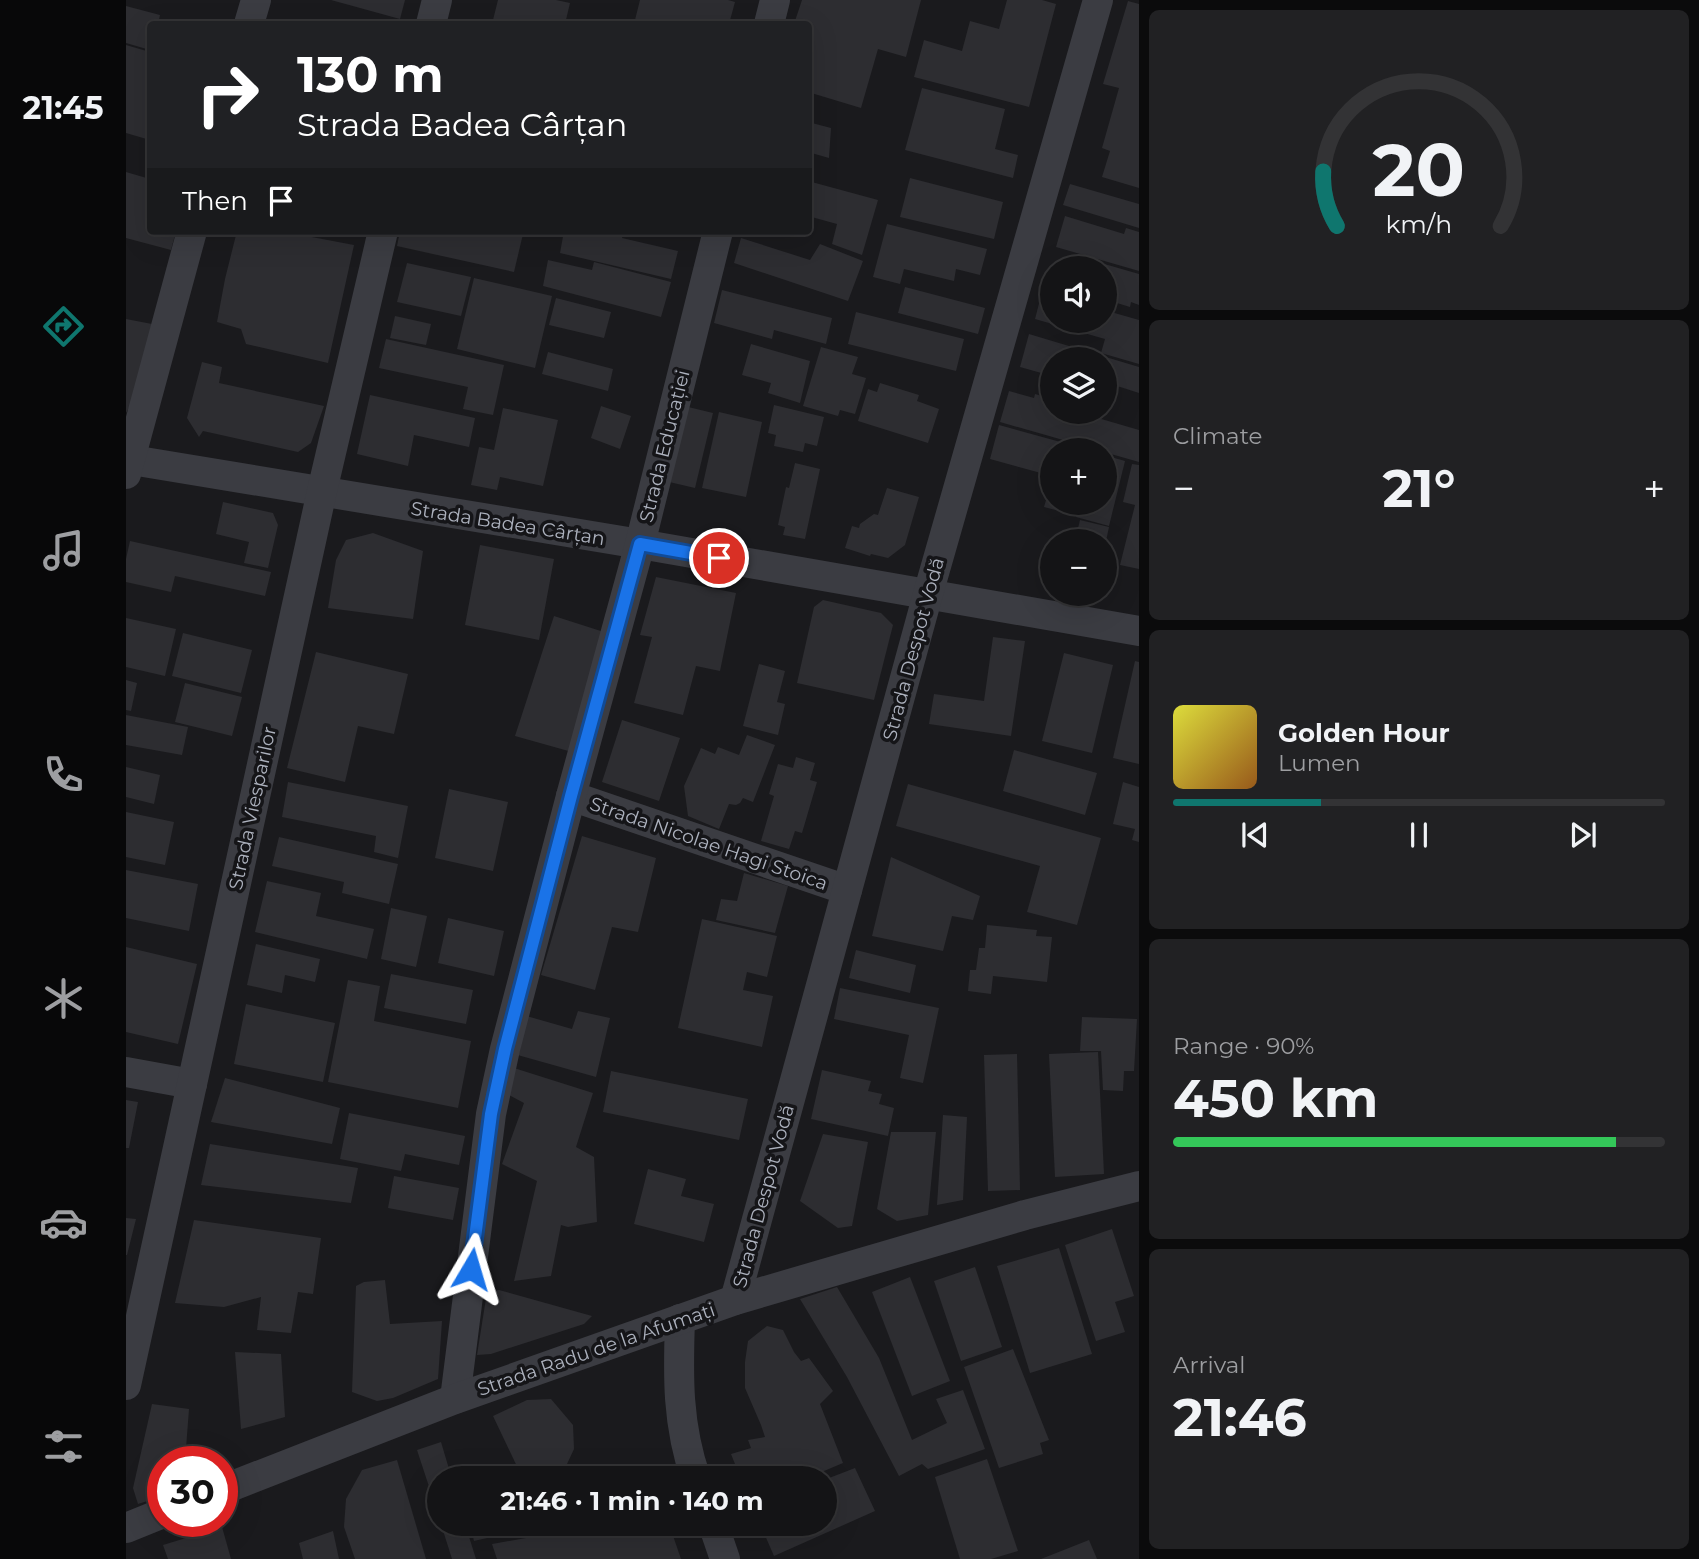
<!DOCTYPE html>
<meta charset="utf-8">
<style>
:root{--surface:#141416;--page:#212123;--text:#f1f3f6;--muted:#9d9ea1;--line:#333335;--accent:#0f766e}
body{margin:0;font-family:Montserrat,sans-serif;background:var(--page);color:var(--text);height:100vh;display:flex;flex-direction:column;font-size:26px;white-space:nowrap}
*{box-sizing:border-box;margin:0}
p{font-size:23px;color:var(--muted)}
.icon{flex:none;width:38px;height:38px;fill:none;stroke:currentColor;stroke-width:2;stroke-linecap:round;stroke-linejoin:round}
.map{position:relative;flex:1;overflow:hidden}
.side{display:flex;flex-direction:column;gap:10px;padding:10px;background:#0b0b0c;width:560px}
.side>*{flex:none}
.guide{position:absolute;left:21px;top:21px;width:665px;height:214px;border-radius:7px;box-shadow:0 7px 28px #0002,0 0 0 2px var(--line);background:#202124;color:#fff;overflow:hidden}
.controls{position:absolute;left:914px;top:256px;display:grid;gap:14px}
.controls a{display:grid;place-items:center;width:77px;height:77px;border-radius:50%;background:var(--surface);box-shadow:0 7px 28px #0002,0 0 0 2px var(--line);font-size:35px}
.speed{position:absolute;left:21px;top:1446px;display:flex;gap:14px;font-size:35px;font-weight:700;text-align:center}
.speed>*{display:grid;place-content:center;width:91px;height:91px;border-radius:50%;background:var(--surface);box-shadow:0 7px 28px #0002,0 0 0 2px var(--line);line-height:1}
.speed .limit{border:10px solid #d22;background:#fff;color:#111}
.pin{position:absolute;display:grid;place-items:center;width:60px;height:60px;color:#fff;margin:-30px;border:4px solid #fff;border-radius:50%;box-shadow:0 2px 7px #0007}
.me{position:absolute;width:77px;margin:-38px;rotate:7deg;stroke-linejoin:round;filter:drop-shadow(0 0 5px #0008)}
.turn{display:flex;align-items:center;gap:24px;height:147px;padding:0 35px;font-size:32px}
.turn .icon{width:91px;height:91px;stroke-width:2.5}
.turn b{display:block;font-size:49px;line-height:60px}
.then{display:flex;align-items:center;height:66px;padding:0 35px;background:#0003;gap:14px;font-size:26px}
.big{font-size:52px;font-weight:700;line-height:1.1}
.side .widget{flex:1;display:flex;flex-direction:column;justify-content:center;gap:10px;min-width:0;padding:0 24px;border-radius:10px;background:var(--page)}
.side .dial{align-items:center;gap:0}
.dial svg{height:182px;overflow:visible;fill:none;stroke:var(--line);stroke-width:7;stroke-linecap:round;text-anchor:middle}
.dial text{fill:var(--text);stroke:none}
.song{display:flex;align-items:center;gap:21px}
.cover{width:84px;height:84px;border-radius:10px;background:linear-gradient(135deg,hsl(60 70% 55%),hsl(30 70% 35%))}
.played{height:7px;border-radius:4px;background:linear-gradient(90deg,var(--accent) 30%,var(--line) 30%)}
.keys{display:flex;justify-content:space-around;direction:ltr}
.heat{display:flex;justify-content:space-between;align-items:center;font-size:38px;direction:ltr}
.charge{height:10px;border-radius:5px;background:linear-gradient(90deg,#34c759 90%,var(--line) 0)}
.trip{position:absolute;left:301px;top:1466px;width:410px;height:70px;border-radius:35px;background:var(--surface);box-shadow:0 7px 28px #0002,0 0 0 2px var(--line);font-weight:700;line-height:70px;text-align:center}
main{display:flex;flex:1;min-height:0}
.menu{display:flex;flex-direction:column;width:126px;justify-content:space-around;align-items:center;background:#080809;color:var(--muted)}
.menu .icon{width:49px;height:49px}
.menu .active{color:var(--accent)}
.menu b{font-size:32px;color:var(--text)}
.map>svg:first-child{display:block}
.building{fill:#2d2d31}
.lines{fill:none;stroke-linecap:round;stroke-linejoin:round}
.minor{stroke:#3b3c42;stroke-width:30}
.route-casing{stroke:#114b97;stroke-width:18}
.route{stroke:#1a73e8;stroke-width:12}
.labels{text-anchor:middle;stroke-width:7;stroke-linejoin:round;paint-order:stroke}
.street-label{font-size:19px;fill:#acb1bd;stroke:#151518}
</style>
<main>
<nav class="menu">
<b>21:45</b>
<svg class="icon active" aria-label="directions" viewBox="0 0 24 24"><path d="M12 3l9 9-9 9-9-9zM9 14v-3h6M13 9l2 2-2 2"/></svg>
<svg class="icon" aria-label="music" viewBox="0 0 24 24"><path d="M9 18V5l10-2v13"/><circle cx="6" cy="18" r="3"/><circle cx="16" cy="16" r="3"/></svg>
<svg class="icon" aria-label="phone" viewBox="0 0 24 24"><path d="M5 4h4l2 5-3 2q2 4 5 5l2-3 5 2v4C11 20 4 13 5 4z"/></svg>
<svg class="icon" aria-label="climate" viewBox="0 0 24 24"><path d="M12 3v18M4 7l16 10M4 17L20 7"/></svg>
<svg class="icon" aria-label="car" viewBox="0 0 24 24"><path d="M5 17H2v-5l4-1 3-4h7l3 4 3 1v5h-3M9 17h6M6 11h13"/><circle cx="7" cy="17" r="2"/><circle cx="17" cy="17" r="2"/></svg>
<svg class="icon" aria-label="filters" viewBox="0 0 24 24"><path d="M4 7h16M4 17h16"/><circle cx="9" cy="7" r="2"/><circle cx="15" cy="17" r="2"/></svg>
</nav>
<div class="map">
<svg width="1013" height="1559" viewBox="0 0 1013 1559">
<rect width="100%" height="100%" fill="#1a1a1d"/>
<g class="building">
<polygon points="205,0 279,0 274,19"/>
<polygon points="372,0 430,0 444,3 439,24 366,24"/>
<polygon points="514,0 602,0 609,2 603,24 569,24 561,23 561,24 508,24"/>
<polygon points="676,0 795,0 780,57 752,49 735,108 682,92 682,24 668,24"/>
<polygon points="881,0 916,0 930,4 903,107 788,77 798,40 836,51 844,21 873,29"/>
<polygon points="1002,1 1013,4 1013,188 976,177 984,151 976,148 993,88 977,84"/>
<polygon points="0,6 34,15 32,24 24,24 24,50 0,43"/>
<polygon points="0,45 24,52 24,62 22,71 24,72 24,140 0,133"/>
<polygon points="796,88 879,109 869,149 892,155 887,178 779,150"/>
<polygon points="682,122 705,128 703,158 682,152"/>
<polygon points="0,172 24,179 24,231 50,231 45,250 0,238"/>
<polygon points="784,178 877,202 868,239 774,217"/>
<polygon points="682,181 752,200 736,255 706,244 711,224 682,216"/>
<polygon points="944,184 1013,204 1013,228 937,205"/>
<polygon points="939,216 998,234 1000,228 1013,232 1013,271 930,247"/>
<polygon points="761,224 861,249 854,275 830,269 828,281 778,269 774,284 747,277"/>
<polygon points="111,231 154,231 228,245 202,363 120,344 115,329 91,322 99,279"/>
<polygon points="274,231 384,231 397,234 388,272 271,246"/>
<polygon points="438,231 459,235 460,231 498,231 496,238 552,251 545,279 434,253"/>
<polygon points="615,238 684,260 694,244 737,261 722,301 608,263"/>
<polygon points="961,259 1013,274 1013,305 1005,302 1004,307 978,299 978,268 959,268"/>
<polygon points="422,260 466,270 468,262 545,282 535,317 417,286"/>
<polygon points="281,263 345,277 335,316 271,302"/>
<polygon points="925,275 926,320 978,320 978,310 1013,320 1013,364 975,353 979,339 909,319 916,292 920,294"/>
<polygon points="348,278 426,296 409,368 331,349"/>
<polygon points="779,287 859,308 852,334 772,313"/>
<polygon points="596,290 706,318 700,344 648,330 646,339 588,323"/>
<polygon points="430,298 485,312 478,338 423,325"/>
<polygon points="730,312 838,339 830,371 722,344"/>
<polygon points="269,316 305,324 300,345 264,338"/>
<polygon points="0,319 26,324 5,404 0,413"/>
<polygon points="903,334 1013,367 1013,393 985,384 983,392 978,391 978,359 926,359 926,376 894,367"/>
<polygon points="260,339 378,365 367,415 337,409 342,387 253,368"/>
<polygon points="625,344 684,361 674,403 642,393 645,383 616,375"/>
<polygon points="695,347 732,357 726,374 740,378 729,414 714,410 712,416 677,406"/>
<polygon points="422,352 487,369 482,391 416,374"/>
<polygon points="76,362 96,367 93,383 198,406 185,443 172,452 77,431 73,437 61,418"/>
<polygon points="754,383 793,395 791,401 813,409 802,443 732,421 742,389 751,392"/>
<polygon points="883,391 908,398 909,394 926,399 926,411 948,411 1013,430 1013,462 978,452 978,450 972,450 874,422"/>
<polygon points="244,395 349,418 343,447 288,435 282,466 231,454"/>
<polygon points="648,405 698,417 691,446 679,443 677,452 648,446 650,435 642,433"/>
<polygon points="475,406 505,416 494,449 465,438"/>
<polygon points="558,406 587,413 569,488 539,481"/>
<polygon points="377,408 432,420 417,486 374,477 371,490 345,485 353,447 368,450"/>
<polygon points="593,412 636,422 620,497 576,488"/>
<polygon points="873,425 960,449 959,450 926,450 926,476 864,459"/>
<polygon points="978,455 999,461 983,526 950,517 953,502 978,502"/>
<polygon points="669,463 694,469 679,539 657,535 659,527 652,525 660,487 663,488"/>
<polygon points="1006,464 1013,465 1013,569 994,565 1009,505 997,502"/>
<polygon points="925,483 926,502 948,502 945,514 918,507"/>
<polygon points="761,488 793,497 779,545 762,558 745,554 744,556 719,548 726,526 733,528 734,524 748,514 752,515"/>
<polygon points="97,502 147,513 152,525 142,568 118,563 123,542 90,534"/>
<polygon points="954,520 983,527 980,541 949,541"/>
<polygon points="247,533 297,551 287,619 202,608 210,560 220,540"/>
<polygon points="4,541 145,572 139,596 49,576 45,592 0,582 0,559"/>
<polygon points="354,545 428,559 413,640 339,625"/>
<polygon points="530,577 610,593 594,671 570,666 557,715 508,703 526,637 514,635"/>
<polygon points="697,600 755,613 767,625 748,700 671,683 688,607"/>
<polygon points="428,616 481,633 446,752 389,736"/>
<polygon points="0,618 50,629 39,676 0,667"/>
<polygon points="57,633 126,650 115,693 46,676"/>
<polygon points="867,637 899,641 885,736 803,724 808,694 858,701"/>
<polygon points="190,652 282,674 268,734 232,726 219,782 161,768"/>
<polygon points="938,653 987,665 966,753 916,741"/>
<polygon points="1009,661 1013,662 1013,764 987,758"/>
<polygon points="633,664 659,671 651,702 659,704 652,735 617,726"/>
<polygon points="0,680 11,683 5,711 0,710"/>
<polygon points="59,683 116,697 106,736 49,722"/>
<polygon points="0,715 62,727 56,755 0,745"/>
<polygon points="496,720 554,738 533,801 476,782"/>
<polygon points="621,735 649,745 627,802 617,798 614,803 610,805 603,804 593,829 562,816 558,786 575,748 589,754 592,747 613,755"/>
<polygon points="888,750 971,773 959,815 877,791"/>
<polygon points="670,757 689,763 684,780 691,782 676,833 669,831 663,849 635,841 648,796 643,794 652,764 667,768"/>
<polygon points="0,767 34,775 28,804 0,797"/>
<polygon points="162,782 282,806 272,858 248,852 250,836 156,817"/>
<polygon points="997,782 1013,787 1013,842 1006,840 1009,829 987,824"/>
<polygon points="782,784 975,838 951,925 901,912 914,866 770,826"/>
<polygon points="323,789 382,802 367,871 309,858"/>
<polygon points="0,812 48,822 39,865 0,857"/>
<polygon points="456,836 530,858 512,932 486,927 469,990 415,975"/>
<polygon points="153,837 272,864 263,904 216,893 218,882 146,866"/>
<polygon points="765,857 854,896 847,920 826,916 817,951 746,936"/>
<polygon points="0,870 72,884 63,931 0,918"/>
<polygon points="618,873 662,886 649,933 590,920 595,899 611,901"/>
<polygon points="141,881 195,893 190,916 248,929 241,959 129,932"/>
<polygon points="265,908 301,916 290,967 255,959"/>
<polygon points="322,918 378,931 368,976 312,963"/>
<polygon points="576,919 651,936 641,977 621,972 617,990 647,996 636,1047 552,1028"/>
<polygon points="861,925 911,930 910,936 926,937 921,982 867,976 865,994 842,991 844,970 850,970 853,948 859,948"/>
<polygon points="130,944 194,959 189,982 159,975 156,993 121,985"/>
<polygon points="0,947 71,964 52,1044 0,1032"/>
<polygon points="730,950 790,965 784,993 723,978"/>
<polygon points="265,974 347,990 340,1024 258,1008"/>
<polygon points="222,980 254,986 248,1021 345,1041 332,1108 202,1082"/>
<polygon points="714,988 813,1008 797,1083 774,1078 783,1035 708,1019"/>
<polygon points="120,1004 209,1023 197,1082 108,1064"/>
<polygon points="452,1011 484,1018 470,1077 388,1054 397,1015 446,1029"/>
<polygon points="956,1017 1011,1019 1008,1071 998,1071 997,1091 977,1090 975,1051 954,1051"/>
<polygon points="972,1052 978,1174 929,1177 923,1054"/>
<polygon points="891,1054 894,1190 862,1191 858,1055"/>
<polygon points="388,1068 467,1093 450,1147 468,1157 471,1222 442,1227 435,1225 425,1276 388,1281 411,1181 376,1164 398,1103 383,1095"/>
<polygon points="696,1070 745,1081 742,1091 756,1094 753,1104 768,1108 762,1136 685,1119"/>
<polygon points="485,1071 622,1099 613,1140 477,1112"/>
<polygon points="99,1078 214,1108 206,1144 85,1122"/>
<polygon points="0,1100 12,1102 3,1148 0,1148"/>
<polygon points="223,1113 339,1136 333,1165 279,1154 275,1171 214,1159"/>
<polygon points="817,1115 841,1117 837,1200 811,1205"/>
<polygon points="765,1132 810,1132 802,1215 771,1221 751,1209"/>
<polygon points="697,1134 742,1142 726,1226 712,1228 674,1201"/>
<polygon points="84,1144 232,1168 225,1203 75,1185"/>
<polygon points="522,1169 560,1179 555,1196 588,1204 578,1242 508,1224"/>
<polygon points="268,1176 333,1188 327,1220 262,1208"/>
<polygon points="0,1218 10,1219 1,1255 0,1255"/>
<polygon points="68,1220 195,1238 187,1294 172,1292 165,1333 131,1330 135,1297 98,1307 49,1303"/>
<polygon points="986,1229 1008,1296 989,1302 999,1332 970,1341 939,1245"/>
<polygon points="933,1248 966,1354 904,1373 871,1266"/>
<polygon points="849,1267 876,1347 835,1361 808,1281"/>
<polygon points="784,1277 824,1381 786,1396 746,1292"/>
<polygon points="259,1280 264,1324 316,1321 312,1379 267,1398 251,1401 226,1392 230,1286 238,1282"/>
<polygon points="711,1287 753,1358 786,1440 821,1423 810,1399 837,1390 859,1449 802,1469 796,1464 773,1476 721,1377 674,1299"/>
<polygon points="373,1290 466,1316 458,1324 365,1354 351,1355 361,1292"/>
<polygon points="641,1326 657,1330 668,1352 675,1361 683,1358 707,1391 694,1404 717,1463 679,1479 615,1479 605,1454 625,1448 622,1440 639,1437 635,1425 619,1388 619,1362 622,1341"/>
<polygon points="887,1349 923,1440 914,1443 917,1454 873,1468 838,1367"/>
<polygon points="109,1352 155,1354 159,1417 115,1429"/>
<polygon points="425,1399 447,1425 448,1449 434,1479 397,1479 367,1416 401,1400"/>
<polygon points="26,1404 63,1409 59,1461 37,1461 37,1496 12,1504 7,1488"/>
<polygon points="315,1442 326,1479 313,1479 313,1517 291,1450"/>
<polygon points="861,1459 892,1551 865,1559 834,1559 809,1477"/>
<polygon points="271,1460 300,1559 229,1559 218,1527 220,1499 236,1470"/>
<polygon points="729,1468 749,1511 648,1556 634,1524 698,1524 698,1480"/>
<polygon points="524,1469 527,1479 477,1479 477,1477"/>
<polygon points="315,1524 339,1524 350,1559 326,1559"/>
<polygon points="344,1524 404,1524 405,1528 348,1541"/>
<polygon points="460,1524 543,1524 555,1559 371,1559 366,1544 461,1527"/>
<polygon points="96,1527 105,1559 42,1559 37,1545"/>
<polygon points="207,1531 213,1559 177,1559 173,1543"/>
<polygon points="963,1540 971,1559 915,1559"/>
</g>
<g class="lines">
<g class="minor">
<polyline points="123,24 130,0"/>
<polyline points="305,24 311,0"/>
<polyline points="643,24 649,0"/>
<polyline points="0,459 514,544 1013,631"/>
<polyline points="0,474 66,231"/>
<polyline points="445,796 721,890"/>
<polyline points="0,1072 66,1084"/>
<polyline points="609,1300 802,594 972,0"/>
<path d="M554 1319C552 1376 551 1424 570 1479"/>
<polyline points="0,1385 196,491 257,231"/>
<polyline points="329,1399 365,1114 379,1049 445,796 514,544 592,231"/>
<polyline points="96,1490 329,1399 609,1300 899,1215 1013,1186"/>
<polyline points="587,1524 599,1559"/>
<polyline points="0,1528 37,1513"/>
</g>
</g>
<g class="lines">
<g class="route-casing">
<polyline id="route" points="345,1269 365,1114 379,1049 445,796 514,544 593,558"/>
</g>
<use href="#route" class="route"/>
</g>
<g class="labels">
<g class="street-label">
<text transform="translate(538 446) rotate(-76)" y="7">Strada Educației</text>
<text transform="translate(382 523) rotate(9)" y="7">Strada Badea Cârțan</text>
<text transform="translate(787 649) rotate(-75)" y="7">Strada Despot Vodă</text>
<text transform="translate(126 808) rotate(-78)" y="7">Strada Viesparilor</text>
<text transform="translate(583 843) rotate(19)" y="7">Strada Nicolae Hagi Stoica</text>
<text transform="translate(637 1196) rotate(-75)" y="7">Strada Despot Vodă</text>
<text transform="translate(470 1349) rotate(-19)" y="7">Strada Radu de la Afumați</text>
</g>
</g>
</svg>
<div class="controls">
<a><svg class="icon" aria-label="sound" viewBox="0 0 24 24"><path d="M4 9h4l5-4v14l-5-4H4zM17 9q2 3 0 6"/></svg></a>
<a><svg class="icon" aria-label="layers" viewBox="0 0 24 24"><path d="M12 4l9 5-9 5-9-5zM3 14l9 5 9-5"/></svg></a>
<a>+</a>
<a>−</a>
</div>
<div class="speed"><div class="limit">30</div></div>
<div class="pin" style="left:593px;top:558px;background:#d93025"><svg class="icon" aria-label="arrive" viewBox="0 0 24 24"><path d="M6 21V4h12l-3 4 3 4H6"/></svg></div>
<svg class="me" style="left:345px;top:1269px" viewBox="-20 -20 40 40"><path d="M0-17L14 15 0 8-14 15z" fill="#1a73e8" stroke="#fff" stroke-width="4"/></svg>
<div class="trip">21:46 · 1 min · 140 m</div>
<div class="guide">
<div class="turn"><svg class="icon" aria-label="right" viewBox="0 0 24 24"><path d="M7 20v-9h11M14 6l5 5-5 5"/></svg><div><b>130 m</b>Strada Badea Cârțan</div></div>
<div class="then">Then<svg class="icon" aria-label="arrive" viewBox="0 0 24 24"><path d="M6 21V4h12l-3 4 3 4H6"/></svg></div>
</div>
</div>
<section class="side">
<div class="widget dial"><svg viewBox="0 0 100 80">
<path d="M14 69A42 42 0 1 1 86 69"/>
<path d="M14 69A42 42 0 0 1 8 45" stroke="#0f766e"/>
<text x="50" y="56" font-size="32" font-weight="700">20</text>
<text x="50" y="72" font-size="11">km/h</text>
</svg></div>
<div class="widget"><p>Climate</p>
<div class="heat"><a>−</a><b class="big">21°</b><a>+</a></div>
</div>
<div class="widget">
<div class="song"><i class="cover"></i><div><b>Golden Hour</b><p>Lumen</p></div></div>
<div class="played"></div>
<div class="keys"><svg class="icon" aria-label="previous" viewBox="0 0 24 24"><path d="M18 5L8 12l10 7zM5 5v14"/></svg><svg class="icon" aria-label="pause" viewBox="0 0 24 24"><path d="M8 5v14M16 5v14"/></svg><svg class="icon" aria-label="next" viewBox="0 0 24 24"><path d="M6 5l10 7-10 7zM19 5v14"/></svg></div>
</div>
<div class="widget"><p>Range · 90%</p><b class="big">450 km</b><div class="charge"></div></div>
<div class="widget"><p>Arrival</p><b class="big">21:46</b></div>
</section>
</main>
